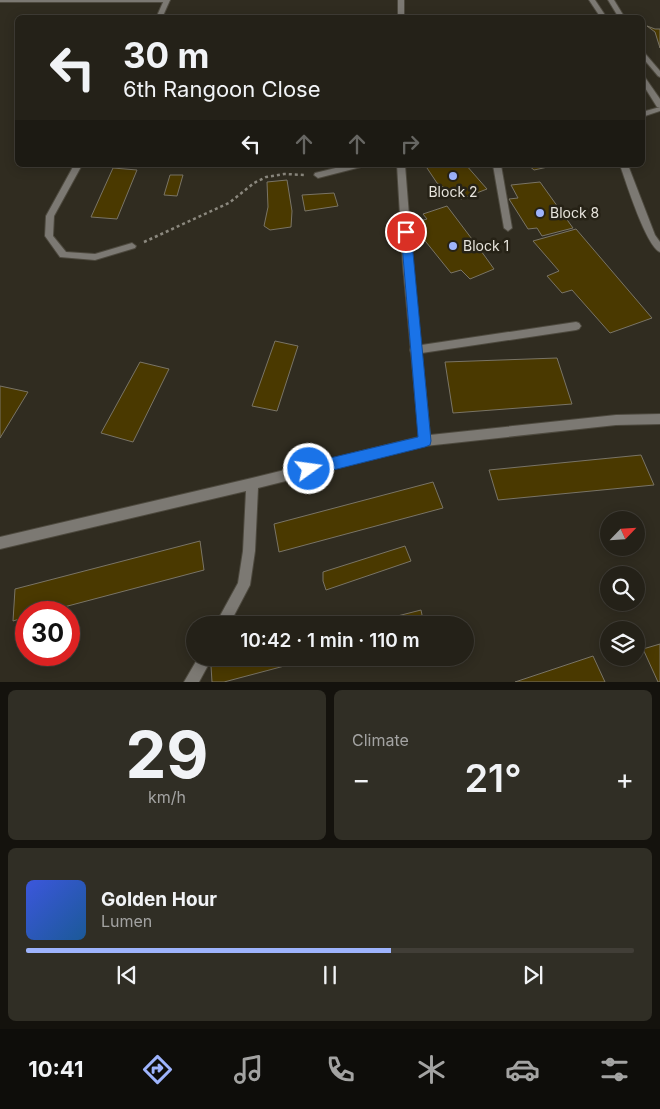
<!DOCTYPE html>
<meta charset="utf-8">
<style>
:root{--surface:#242118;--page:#302e25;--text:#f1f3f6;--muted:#a3a3a2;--line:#413e37;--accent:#9eb4fd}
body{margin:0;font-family:Inter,sans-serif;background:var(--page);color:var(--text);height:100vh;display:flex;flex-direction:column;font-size:19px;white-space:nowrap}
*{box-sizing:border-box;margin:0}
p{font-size:16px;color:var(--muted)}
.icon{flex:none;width:28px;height:28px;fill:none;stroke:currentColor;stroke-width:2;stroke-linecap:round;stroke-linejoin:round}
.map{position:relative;height:682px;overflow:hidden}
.panel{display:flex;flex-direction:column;gap:8px;padding:8px;background:#14120d;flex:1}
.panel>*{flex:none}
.top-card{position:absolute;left:15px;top:15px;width:630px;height:152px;border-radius:8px;box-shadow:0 2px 12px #0003,0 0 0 1px var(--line);background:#242118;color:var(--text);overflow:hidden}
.needle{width:32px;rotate:65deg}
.buttons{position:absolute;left:600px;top:511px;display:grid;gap:10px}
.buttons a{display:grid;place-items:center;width:45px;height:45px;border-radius:50%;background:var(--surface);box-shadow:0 2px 12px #0003,0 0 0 1px var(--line);font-size:25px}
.speed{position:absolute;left:15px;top:601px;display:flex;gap:10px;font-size:25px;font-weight:700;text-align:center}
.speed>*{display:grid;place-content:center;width:65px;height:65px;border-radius:50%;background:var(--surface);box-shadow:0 2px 12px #0003,0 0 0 1px var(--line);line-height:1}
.speed .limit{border:8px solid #d22;background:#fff;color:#111}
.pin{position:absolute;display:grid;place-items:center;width:42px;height:42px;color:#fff;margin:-21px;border:2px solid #fff;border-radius:50%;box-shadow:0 1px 5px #0007}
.me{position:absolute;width:55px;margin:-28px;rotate:76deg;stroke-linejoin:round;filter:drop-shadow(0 0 4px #0008)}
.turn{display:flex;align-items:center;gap:18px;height:105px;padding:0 25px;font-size:22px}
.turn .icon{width:65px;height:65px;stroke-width:2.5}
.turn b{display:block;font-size:35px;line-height:42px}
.lanes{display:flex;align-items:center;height:48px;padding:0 25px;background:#0003;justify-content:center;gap:25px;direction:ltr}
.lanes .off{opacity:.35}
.big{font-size:38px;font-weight:600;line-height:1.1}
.panel .tile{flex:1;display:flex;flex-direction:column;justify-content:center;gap:8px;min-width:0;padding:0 18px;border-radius:8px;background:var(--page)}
.panel .dial{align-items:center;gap:0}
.dial b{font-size:65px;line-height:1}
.song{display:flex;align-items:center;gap:15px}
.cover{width:60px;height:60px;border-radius:8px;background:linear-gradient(135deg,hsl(230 70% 55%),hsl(210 70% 35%))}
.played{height:5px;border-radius:2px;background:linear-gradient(90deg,var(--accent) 60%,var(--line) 60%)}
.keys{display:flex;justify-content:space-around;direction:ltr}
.heat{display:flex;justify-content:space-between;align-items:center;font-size:28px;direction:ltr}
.panel .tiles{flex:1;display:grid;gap:8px;grid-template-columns:1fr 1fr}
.tile:last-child{grid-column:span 2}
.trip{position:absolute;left:186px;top:616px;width:288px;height:50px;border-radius:25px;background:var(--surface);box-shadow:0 2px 12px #0003,0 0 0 1px var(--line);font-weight:600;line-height:50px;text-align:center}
.menu{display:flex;height:80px;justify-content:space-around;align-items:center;background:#0e0d0a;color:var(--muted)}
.menu .icon{width:35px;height:35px}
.menu .on{color:var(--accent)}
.menu b{font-size:22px;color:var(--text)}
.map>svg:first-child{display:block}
.building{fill:#4a3900;stroke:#797466}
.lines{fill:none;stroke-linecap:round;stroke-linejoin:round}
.service-casing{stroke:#4d493e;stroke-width:2}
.minor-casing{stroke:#4d493e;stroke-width:2}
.path{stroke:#8b887e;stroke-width:2.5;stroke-dasharray:3 3;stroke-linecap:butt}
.service{fill:#7c7973;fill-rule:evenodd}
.minor{fill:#7c7973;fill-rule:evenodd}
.route{fill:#1a73e8;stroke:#114b97}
.poi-dot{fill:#9eb4fd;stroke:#262216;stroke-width:2}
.labels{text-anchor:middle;stroke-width:5;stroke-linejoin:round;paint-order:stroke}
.poi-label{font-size:14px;fill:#e7e4dc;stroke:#262216;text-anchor:start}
</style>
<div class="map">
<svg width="660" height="682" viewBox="0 0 660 682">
<rect width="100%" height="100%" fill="#302c20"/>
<g class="building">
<polygon points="647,26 655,29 660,29 660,48 655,32"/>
<polygon points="425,165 466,165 487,189 461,199 437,183"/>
<polygon points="528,165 557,165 534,170"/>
<polygon points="113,168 137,170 117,219 91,217"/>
<polygon points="170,175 183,175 177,196 164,195"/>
<polygon points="287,180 292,211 291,227 270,230 264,226 268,207 267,182"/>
<polygon points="540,182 573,228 542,236 537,228 528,229 509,199 518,198 511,185"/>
<polygon points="334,193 338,206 305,211 302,195"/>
<polygon points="447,206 484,255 494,269 470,279 461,270 451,273 422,237 427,234 421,226 423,225 420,221 427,219 423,214"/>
<polygon points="576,229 652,318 610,333 572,290 562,293 547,276 559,271 533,241"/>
<polygon points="275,341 298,346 277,411 252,406"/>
<polygon points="557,358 572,404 453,413 445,362"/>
<polygon points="140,362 169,369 133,442 101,433"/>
<polygon points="0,386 28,392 0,438"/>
<polygon points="641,455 654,485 498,500 489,470"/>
<polygon points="433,482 443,508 279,552 274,524"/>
<polygon points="200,541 204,570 45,612 26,612 26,617 13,621 15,589"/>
<polygon points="405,546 411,561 326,590 323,581 323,572"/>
<polygon points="421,610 424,625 362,625"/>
<polygon points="660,644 660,682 658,682 643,649"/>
<polygon points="593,656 605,682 515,682"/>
<polygon points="242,658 307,658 307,660 224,682 212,682 211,666"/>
</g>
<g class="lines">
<g class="service-casing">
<g id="service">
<polygon points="0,0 170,0 167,2 0,2"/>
<polygon points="660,107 660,111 642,117 642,112"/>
<polygon points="493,165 501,165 512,228 508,231 504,228"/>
<path d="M620 165H628L655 235 660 242V252C646 246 626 182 620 165Z"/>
<polygon points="576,322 579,323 581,326 579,329 576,330 415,354 411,353 410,350 411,347 415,346"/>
</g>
</g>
<g class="minor-casing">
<g id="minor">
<polygon points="164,0 170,0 162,18 156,18"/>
<rect x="398" y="0" width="6" height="18"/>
<polygon points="589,0 595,0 607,18 601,18"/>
<polygon points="608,0 614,0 625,18 619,18"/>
<polygon points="642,50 660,71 660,77 658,76 642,57"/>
<polygon points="642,75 644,76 660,99 660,107 657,107 642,83"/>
<polygon points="74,165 82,165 54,216 53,236 66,252 95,254 132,243 136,246 135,248 95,260 60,257 45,236 46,216"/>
<polygon points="348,165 362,165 361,167 318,178 314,175 315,173"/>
<polygon points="397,165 405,165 413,266 430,435 616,415 660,414 660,424 616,425 425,446 258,488 255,551 250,585 229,625 215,625 238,583 243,551 246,491 0,549 0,537 252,478 419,437 403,266"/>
<polygon points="198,658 212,658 199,682 184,682"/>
</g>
</g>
<polyline class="path" points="144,242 229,203 254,183 266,177 284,174 306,175"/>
<use href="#service" class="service"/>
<use href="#minor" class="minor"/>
</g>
<polygon class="route" points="406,229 411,232 431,441 430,445 425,447 309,476 305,474 303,469 305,465 309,463 418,437 401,232"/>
<g class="poi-dot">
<circle cx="453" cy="176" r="5"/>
<circle cx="540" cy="213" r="5"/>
<circle cx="453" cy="246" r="5"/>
</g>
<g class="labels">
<g class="poi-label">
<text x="453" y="197" text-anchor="middle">Block 2</text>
<text x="550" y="218">Block 8</text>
<text x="463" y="251">Block 1</text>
</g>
</g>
</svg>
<div class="buttons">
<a><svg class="needle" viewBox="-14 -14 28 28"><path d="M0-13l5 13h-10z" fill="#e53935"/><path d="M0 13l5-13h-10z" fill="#a3a3a2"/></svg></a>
<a><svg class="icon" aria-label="search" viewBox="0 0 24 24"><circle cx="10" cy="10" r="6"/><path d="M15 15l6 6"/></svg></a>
<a><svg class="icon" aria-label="layers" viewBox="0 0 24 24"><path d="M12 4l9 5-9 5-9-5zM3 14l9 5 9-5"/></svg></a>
</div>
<div class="speed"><div class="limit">30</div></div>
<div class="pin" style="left:406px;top:232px;background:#d93025"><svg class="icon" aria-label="arrive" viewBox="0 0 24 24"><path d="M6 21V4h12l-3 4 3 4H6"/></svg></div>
<svg class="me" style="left:309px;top:469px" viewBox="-20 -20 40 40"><circle r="17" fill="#1a73e8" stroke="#fff" stroke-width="3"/><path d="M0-11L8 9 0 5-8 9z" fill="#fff"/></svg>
<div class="trip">10:42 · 1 min · 110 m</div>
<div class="top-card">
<div class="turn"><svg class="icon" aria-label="left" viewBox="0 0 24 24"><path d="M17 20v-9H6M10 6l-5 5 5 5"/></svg><div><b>30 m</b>6th Rangoon Close</div></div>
<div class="lanes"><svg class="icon" aria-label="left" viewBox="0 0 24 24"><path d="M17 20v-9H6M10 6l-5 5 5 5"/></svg><svg class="icon off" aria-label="ahead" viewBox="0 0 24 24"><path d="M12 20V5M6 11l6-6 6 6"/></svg><svg class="icon off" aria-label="ahead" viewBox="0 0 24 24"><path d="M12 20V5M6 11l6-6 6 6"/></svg><svg class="icon off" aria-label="right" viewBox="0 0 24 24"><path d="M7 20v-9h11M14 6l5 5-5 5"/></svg></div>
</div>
</div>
<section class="panel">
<div class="tiles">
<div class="tile dial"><b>29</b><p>km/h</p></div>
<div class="tile"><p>Climate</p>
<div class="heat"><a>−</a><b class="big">21°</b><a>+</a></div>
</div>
<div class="tile">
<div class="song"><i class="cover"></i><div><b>Golden Hour</b><p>Lumen</p></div></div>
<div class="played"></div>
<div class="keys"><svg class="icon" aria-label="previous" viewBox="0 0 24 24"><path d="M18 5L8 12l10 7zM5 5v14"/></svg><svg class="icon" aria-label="pause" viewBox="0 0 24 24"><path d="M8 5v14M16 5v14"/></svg><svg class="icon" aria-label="next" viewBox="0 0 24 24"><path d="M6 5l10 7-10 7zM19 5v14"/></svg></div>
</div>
</div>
</section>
<nav class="menu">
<b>10:41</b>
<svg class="icon on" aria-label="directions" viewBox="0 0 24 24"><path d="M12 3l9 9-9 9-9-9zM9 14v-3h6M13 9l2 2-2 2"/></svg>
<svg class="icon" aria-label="music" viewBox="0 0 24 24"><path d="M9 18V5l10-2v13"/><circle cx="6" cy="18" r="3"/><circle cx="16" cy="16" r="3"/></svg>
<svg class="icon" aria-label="phone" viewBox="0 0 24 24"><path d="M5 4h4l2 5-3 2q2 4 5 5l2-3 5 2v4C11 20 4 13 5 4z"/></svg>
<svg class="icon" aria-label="climate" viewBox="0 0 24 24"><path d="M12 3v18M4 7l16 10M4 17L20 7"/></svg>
<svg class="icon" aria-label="car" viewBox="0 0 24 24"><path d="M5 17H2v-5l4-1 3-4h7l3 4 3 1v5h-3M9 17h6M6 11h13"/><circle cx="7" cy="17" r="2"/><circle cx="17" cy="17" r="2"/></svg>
<svg class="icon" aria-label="filters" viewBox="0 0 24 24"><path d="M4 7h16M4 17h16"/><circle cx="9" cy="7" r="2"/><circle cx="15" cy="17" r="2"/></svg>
</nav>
